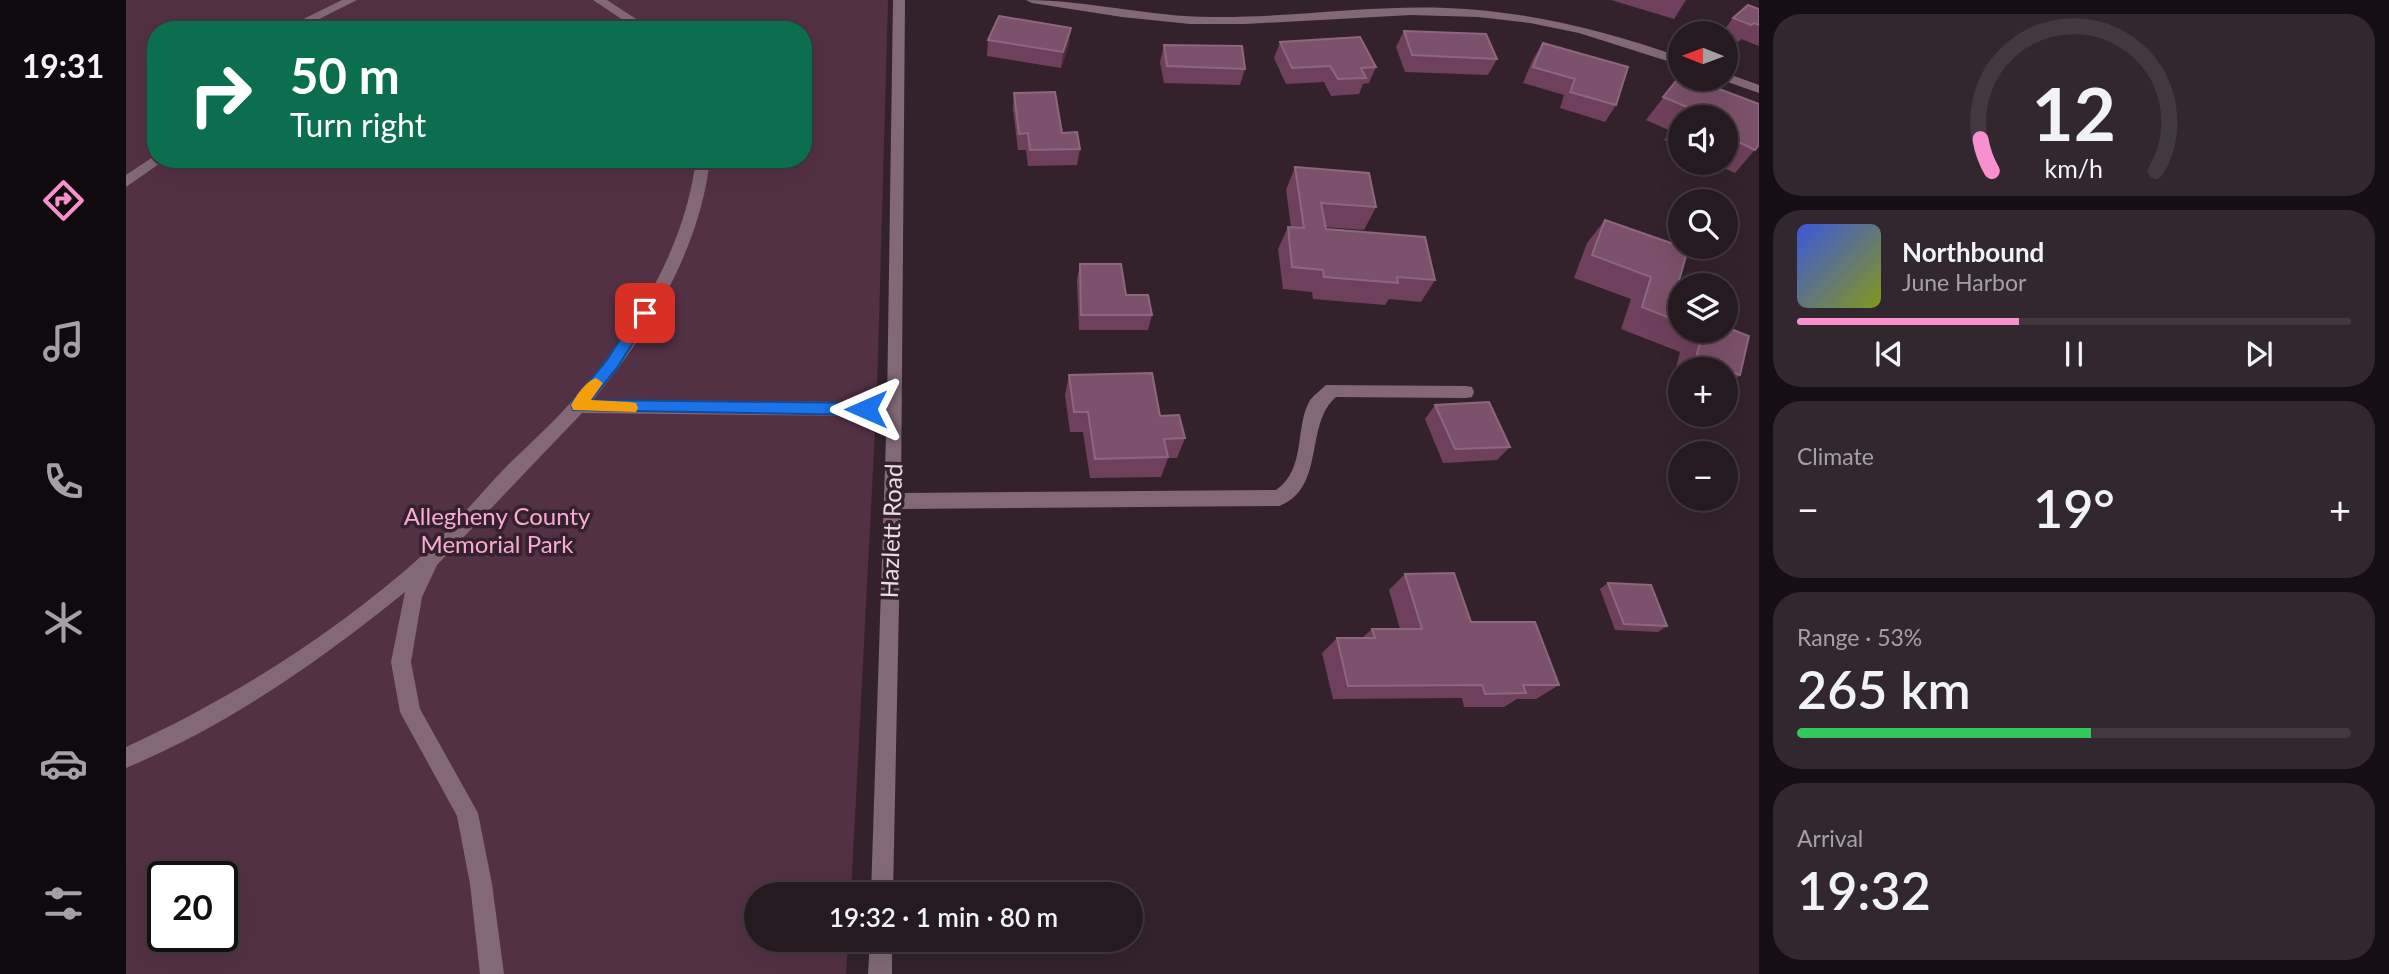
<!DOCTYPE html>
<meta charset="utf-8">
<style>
:root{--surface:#261a21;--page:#32272e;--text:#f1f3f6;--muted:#a4a1a5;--line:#42383f;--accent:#f790cd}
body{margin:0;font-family:Lato,sans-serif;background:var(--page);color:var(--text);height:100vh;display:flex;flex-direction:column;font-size:26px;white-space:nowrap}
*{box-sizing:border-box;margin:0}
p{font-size:23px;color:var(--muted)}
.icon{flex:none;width:38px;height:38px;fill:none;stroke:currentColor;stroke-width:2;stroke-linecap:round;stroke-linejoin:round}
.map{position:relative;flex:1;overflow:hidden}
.side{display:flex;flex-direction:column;gap:14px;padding:14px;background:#150e12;width:630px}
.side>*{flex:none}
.guide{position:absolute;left:21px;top:21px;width:665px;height:147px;border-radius:28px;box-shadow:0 7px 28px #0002,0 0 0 2px var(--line);background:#0b6e4f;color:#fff;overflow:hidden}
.needle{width:46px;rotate:271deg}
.controls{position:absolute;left:1542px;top:21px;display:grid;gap:14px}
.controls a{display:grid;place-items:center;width:70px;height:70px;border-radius:50%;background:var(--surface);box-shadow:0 7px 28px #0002,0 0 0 2px var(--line);font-size:35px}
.speed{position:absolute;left:21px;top:861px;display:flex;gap:14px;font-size:35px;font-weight:700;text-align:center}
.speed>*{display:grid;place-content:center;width:91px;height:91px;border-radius:50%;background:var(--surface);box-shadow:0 7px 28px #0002,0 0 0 2px var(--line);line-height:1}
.speed .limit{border:4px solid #111;border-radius:10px;background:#fff;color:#111}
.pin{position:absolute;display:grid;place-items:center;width:60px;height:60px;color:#fff;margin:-30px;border-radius:14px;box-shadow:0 4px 10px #0006}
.me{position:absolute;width:77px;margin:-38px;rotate:270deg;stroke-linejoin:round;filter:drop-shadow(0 0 5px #0008)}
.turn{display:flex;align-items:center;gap:24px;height:147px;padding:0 28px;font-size:32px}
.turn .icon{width:91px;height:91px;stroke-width:2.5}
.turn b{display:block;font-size:49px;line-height:60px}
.big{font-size:52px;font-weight:600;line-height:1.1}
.side .card{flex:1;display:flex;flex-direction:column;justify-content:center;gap:10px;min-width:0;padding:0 24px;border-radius:28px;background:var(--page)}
.side .dial{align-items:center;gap:0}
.dial svg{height:182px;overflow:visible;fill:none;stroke:var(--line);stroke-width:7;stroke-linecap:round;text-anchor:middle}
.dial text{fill:var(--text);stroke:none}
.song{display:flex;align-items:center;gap:21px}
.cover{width:84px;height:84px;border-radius:10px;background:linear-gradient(135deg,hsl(230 70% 55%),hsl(70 70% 35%))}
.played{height:7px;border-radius:4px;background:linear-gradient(90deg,var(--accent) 40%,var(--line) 40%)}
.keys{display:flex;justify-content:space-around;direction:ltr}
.heat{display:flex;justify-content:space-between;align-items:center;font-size:38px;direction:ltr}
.charge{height:10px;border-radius:5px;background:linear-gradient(90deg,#34c759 53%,var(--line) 0)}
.trip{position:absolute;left:618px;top:882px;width:399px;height:70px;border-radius:35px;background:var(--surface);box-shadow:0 7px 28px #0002,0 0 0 2px var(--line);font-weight:600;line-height:70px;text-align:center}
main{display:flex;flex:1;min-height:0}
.dock{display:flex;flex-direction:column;width:126px;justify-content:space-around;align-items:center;background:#0f0a0d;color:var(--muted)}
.dock .icon{width:49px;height:49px}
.dock .current{color:var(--accent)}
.dock b{font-size:32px;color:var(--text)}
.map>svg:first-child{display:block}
.green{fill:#533145;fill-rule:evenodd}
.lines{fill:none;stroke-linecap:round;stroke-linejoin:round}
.minor{fill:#836977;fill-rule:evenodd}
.wall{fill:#6f405c}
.shaded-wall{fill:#522d43}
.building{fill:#7c516b;stroke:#8d677e;stroke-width:2}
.route{fill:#1a73e8;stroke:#114b97;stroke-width:2}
.slow{fill:#f59e0b}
.labels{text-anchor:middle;stroke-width:7;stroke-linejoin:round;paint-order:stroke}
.park-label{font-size:24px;fill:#faa8d7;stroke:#33222c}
.street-label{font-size:24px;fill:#e9dde3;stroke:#33222c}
</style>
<main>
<nav class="dock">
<b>19:31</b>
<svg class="icon current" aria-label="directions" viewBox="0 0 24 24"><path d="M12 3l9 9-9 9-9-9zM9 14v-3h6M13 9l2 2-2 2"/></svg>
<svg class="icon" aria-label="music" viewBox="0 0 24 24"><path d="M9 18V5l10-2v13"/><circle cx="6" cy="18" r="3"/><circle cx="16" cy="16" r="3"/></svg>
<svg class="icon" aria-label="phone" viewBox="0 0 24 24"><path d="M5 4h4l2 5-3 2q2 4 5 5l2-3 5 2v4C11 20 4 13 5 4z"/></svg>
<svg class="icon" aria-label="climate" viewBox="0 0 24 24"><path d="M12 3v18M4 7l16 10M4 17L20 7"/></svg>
<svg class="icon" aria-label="car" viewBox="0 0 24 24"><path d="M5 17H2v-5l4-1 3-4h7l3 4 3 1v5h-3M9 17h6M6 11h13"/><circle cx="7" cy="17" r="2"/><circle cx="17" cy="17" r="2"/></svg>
<svg class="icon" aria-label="filters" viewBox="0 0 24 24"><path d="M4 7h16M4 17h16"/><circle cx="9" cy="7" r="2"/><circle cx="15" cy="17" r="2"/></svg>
</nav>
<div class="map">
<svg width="1633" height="974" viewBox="0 0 1633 974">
<rect width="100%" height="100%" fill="#33222c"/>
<path class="green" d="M0 0H762L751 391 725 894H630V940H722L720 974H0ZM30 30H677V159H30ZM37 877H96V936H37Z"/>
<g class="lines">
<g class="minor">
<polygon points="216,0 231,0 171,30 155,30"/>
<polygon points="467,0 481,0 527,30 512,30"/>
<path d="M767 0H779L775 493 1150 490C1181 468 1168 428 1184 400 1188 395 1195 390 1200 385L1340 386 1346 387 1348 392 1346 397 1340 398 1210 397C1178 424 1200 489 1153 506L775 509 767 894H745L761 406Z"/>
<path d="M900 0C962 0 1023 17 1086 17 1164 18 1242 5 1320 8 1401 11 1478 30 1554 57V65L1453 33 1404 23 1352 17 1285 15 1119 24H1064L996 17 906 3Z"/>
<polygon points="1600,73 1633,85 1633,93 1596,80 1600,79"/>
<polygon points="30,155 30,159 40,159 0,187 0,175"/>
<path d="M570 159H584C574 249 524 331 467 400L741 402 747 404 749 409 747 414 741 416 456 413 311 565 296 597 285 662 294 709 352 813 366 884 378 974H354L344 884 331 816 274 712 265 662 279 592C194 661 101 726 0 768V747C107 698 213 631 300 552 328 526 353 495 380 467 402 445 426 424 447 400 507 332 559 250 570 159Z"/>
<polygon points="744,940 766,940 766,974 742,974"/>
</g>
</g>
<g class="wall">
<polygon points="1485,0 1560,0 1548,19"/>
<polygon points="1633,9 1633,46 1615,39 1613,42 1600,36 1600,33 1596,33 1607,18"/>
<polygon points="1278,31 1371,59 1362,75 1279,72 1270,47"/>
<polygon points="862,40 943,44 935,68 861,56"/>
<polygon points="1154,42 1250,67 1243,83 1237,84 1233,94 1205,96 1198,82 1160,84 1148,58"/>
<polygon points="1417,43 1490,105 1479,122 1434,108 1438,95 1397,83 1407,59"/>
<polygon points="1038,45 1119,69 1114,85 1038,83 1034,62"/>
<polygon points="1554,76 1554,79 1567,79 1633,104 1633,145 1609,173 1587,163 1600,163 1600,117 1554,117 1554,147 1538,140 1545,131 1520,120"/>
<polygon points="888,93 936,133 954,149 951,165 902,166 900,150 892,150 887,109"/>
<polygon points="1169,167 1250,207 1238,230 1199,227 1200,229 1309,280 1295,302 1263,299 1259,305 1187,299 1186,292 1157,289 1152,249 1162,227 1165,227 1160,190"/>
<polygon points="1479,220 1550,291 1554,293 1554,331 1600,331 1599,369 1554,369 1554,382 1547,379 1554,352 1495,329 1505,299 1448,278 1461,243"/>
<polygon points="954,264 1000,295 1026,315 1022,330 953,330 951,280"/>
<polygon points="1600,370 1614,375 1600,388"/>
<polygon points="943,375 1034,416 1059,438 1051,458 1042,458 1035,477 964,478 957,432 944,432 939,395"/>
<polygon points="1309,405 1384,447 1371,460 1317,463 1299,419"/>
<polygon points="1279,574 1345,622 1433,685 1410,699 1391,699 1378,707 1338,707 1336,698 1207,699 1196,653 1211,638 1236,638 1246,629 1274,629 1263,590"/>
<polygon points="1482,583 1541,626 1532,632 1489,630 1474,589"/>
</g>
<polygon class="shaded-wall" points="945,28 943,44 935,68 937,52"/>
<g class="building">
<polygon points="1622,5 1633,9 1633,25 1628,23 1625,25 1607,18"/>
<polygon points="873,16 945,28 937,52 862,40"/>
<polygon points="1278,31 1360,34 1371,59 1286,55"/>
<polygon points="1234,37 1250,67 1235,68 1240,78 1212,79 1204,66 1166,68 1154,42"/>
<polygon points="1417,43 1502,67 1490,105 1444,92 1449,79 1407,67"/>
<polygon points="1038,45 1116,46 1119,69 1041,66"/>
<polygon points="1554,76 1554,79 1567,79 1633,104 1633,145 1629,150 1600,136 1600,117 1556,116 1564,108 1537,97"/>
<polygon points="929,92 936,133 951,132 954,149 904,150 902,133 893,134 888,93"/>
<polygon points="1169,167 1243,173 1250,207 1195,203 1200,229 1299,237 1309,280 1271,277 1272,283 1198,277 1197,270 1166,267 1162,227 1178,228"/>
<polygon points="1479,220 1562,249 1550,291 1554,293 1554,322 1516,307 1525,277 1466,255"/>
<polygon points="954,264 995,264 1000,295 1022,295 1026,315 955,315"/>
<polygon points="1600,327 1623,336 1614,375 1570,358 1577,331 1600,331"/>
<polygon points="1026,373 1034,416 1053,415 1059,438 1038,439 1042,457 969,459 962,412 948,412 943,375"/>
<polygon points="1363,402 1384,447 1329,449 1309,405"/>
<polygon points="1328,573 1345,622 1409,622 1433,685 1397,685 1400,693 1359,694 1356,685 1222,686 1211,638 1249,638 1246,629 1296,629 1279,574"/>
<polygon points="1482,583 1525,585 1541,626 1498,624"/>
</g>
<polygon class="route" points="519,308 526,313 524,316 491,368 465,400 740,403 748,409 740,415 447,410 445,405 447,401 481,360 514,309"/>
<path class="slow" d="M470 378 477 383 465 400 504 402 510 403 512 408 510 412 447 410 445 405C450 396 460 381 470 378Z"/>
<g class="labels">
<g class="park-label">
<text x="371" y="525">Allegheny County<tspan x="371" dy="28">Memorial Park</tspan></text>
</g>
<g class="street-label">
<text transform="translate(766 531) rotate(-88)" y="8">Hazlett Road</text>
</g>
</g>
</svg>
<div class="controls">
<a><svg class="needle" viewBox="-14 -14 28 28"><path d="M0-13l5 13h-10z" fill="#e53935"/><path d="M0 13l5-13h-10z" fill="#a4a1a5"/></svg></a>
<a><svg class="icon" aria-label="sound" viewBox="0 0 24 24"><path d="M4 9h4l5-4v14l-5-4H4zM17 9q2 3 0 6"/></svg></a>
<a><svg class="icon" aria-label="search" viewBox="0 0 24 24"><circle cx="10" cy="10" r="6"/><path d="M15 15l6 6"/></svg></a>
<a><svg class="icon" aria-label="layers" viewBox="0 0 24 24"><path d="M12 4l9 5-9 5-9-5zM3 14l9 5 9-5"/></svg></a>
<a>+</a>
<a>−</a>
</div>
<div class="speed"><div class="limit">20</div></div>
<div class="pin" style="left:519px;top:313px;background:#d93025"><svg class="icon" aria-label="arrive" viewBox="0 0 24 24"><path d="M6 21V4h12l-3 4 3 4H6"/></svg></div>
<svg class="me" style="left:740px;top:409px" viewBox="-20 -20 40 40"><path d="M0-17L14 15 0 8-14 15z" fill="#1a73e8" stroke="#fff" stroke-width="4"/></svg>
<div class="trip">19:32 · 1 min · 80 m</div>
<div class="guide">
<div class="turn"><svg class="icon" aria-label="right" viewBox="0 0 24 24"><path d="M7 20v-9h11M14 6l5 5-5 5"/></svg><div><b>50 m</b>Turn right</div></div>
</div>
</div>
<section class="side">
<div class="card dial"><svg viewBox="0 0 100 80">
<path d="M14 69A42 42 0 1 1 86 69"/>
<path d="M14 69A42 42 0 0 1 9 55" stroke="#f790cd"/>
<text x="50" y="56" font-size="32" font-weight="700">12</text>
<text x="50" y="72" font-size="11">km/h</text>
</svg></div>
<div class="card">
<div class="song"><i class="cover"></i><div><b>Northbound</b><p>June Harbor</p></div></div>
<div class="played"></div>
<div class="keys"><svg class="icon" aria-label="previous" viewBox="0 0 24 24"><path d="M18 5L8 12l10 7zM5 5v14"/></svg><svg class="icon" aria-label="pause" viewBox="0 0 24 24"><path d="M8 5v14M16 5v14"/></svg><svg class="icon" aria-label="next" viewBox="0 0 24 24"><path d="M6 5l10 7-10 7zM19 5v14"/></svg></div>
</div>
<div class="card"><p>Climate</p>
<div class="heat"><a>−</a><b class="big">19°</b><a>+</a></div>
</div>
<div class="card"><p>Range · 53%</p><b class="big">265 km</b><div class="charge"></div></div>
<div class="card"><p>Arrival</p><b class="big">19:32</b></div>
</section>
</main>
